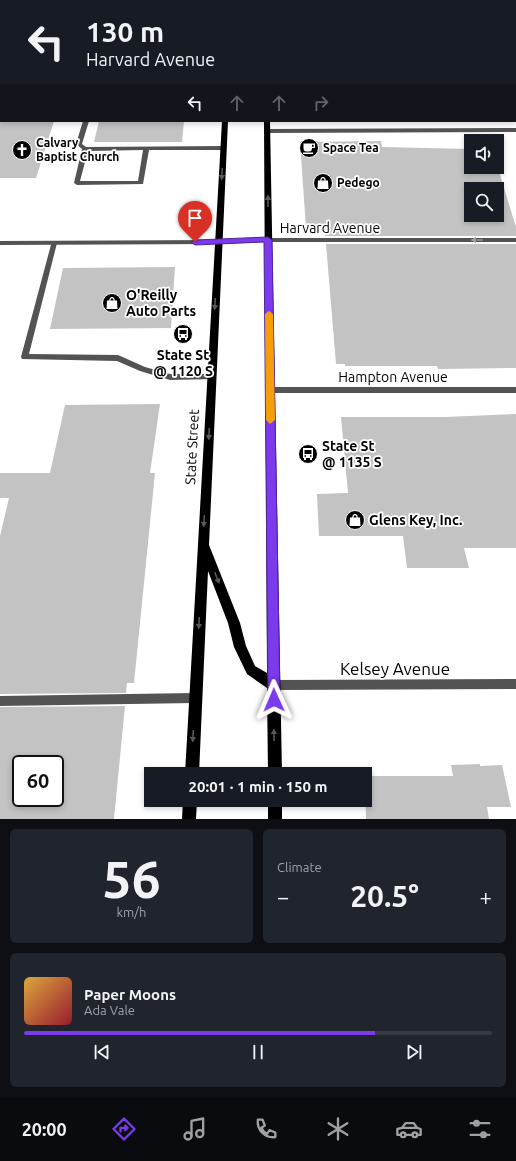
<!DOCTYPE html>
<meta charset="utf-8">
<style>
:root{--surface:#171b24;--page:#20242c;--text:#f1f3f6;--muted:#9ea1a6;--line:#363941;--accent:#7c3aed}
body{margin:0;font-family:Ubuntu,sans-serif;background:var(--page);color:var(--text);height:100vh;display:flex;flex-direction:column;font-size:15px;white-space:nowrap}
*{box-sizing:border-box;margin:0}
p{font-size:13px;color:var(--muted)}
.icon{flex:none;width:22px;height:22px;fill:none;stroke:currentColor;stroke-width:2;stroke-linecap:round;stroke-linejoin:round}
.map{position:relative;height:819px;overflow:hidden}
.panel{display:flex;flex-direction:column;gap:10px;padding:10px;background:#0d0f14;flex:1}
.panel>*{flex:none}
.guide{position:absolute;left:0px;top:0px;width:516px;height:122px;box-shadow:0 2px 6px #0003;background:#171b24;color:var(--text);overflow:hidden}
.controls{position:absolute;left:464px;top:134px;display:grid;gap:8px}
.controls a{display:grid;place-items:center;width:40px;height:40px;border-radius:0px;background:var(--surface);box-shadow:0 2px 6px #0003;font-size:20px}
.speed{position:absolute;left:12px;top:755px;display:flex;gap:8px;font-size:20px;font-weight:700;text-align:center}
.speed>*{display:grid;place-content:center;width:52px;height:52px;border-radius:50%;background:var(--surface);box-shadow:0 2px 6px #0003;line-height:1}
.speed .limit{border:2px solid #111;border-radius:6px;background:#fff;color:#111}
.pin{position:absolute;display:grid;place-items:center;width:34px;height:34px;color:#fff;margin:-41px -17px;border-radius:50% 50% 50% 0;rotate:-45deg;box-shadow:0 0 4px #0007}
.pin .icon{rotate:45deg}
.me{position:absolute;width:44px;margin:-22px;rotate:359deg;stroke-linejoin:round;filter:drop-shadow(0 0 3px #0008)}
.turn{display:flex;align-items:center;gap:14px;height:84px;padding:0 20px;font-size:18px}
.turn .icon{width:52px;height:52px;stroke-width:2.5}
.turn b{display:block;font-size:28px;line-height:34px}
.lanes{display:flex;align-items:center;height:38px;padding:0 20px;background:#0003;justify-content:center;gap:20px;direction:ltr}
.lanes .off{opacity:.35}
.big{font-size:30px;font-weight:700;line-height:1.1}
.panel .card{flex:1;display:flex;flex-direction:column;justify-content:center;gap:6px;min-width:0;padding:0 14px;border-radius:6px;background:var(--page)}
.panel .dial{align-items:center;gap:0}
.dial b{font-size:52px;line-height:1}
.song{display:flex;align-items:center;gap:12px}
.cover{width:48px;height:48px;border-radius:6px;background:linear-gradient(135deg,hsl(40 70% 55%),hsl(350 70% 35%))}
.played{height:4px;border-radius:2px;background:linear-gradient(90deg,var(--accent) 75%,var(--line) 75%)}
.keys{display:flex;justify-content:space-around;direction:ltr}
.heat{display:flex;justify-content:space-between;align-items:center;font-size:22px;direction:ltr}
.panel .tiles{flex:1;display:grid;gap:10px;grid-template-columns:1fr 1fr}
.card:last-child{grid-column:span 2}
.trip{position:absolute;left:144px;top:767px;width:228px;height:40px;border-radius:0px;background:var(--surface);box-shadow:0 2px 6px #0003;font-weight:700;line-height:40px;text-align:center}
.dock{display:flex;height:64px;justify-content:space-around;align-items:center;background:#090b0e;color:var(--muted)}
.dock .icon{width:28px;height:28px}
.dock .on{color:var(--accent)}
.dock b{font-size:18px;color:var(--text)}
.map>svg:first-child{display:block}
.building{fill:#c3c3c3;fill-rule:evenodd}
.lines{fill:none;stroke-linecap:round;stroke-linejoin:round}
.lane{fill:#535353;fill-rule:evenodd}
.street{fill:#535353;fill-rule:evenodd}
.primary{fill:#000;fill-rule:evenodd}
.oneway{fill:#595959}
.oneway2{fill:#989898}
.route{fill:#7c3aed;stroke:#51269a}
.slow{fill:#f59e0b}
.labels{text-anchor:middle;stroke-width:3.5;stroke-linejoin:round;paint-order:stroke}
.far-poi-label{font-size:12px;font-weight:bold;fill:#000;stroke:#fff;text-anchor:start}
.street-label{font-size:14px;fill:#000;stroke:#fff}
.poi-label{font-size:14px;font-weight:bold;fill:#000;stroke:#fff;text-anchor:start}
.near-street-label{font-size:17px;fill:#000;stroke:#fff}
</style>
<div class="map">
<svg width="516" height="819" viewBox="0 0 516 819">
<rect width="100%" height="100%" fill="#fff"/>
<g class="building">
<polygon points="0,121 54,121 36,178 0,178"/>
<polygon points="99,121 184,121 182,142 94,142"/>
<path d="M381 141 382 147 471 149V167H497V165L516 227V236H325V227L306 228 300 142ZM471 189H497V215H471Z"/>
<polygon points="326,244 516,244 516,368 438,369 437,366 345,366 345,364 336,364"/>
<polygon points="175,267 171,328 50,329 63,268"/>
<polygon points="160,404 150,473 155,473 134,683 127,683 126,693 0,694 0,536 9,498 0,498 0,473 50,473 65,405"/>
<polygon points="516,414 516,548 464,548 469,568 407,568 403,536 319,536 317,494 348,493 341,417 445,417"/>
<path d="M125 706 114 819H0V707ZM21 764H55V798H21Z"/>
<polygon points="480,764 480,766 502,765 511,807 487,807 489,819 366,819 365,776 453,776 451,765"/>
</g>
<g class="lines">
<g class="lane">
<rect x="394" y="0" width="4" height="1"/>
<path d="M83 121H89L82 144 86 147 223 146 226 148 223 150H149L143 184 77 185 74 183 82 149 76 144ZM143 150 138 181H80L88 151Z"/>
<polygon points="52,241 56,241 57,243 29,354 118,355 145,367 170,374 212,374 215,375 216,377 215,379 170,380 140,371 117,361 22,359 21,357"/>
<polygon points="195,693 199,694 200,698 199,702 195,703 0,706 0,696"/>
</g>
<g class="street">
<rect x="515" y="31" width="1" height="2"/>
<polygon points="516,128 516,132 267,133 264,131 267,129"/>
<polygon points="268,238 516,238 516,242 268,242 218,244 0,245 0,241 218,240"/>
<polygon points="270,387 516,387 516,393 270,393 266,390"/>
<polygon points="516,679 516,689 274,690 270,689 269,685 270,681 274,680"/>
</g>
<g class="primary">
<rect x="228" y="0" width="6" height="1"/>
<rect x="262" y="0" width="6" height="1"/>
<polygon points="222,121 228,121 209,545 240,623 246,646 255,666 267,673 264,121 270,121 282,774 268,774 267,688 247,674 234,647 228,623 208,571 199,774 185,774"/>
<polygon points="183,800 197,800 196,819 182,819"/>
<rect x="268" y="800" width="14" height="19"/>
</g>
</g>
<defs><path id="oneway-solid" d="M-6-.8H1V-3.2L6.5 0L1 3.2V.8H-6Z"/></defs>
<g class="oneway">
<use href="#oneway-solid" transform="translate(222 174) rotate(93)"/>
<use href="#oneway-solid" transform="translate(268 201) rotate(-90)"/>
<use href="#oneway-solid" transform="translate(215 304) rotate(93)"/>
<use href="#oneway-solid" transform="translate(209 434) rotate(93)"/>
<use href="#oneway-solid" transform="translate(204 521) rotate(94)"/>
<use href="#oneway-solid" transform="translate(217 578) rotate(69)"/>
<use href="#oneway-solid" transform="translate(199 623) rotate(93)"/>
<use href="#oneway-solid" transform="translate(274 735) rotate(-91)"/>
<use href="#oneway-solid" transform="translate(193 736) rotate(93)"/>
</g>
<use class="oneway2" href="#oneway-solid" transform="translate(477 240) rotate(-180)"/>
<polygon class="route" points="268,237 272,240 280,700 278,704 274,706 270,704 268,700 264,242 195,245 191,242 195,240"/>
<polygon class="slow" points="269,311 273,314 275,420 270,424 266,420 265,314"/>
<defs>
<g id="cafe-disc" transform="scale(1)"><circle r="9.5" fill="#000" stroke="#fff"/><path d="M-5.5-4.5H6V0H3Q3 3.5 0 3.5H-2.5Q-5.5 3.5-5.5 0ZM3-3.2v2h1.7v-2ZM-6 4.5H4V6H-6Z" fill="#fff"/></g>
<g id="church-disc" transform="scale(1)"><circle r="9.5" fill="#000" stroke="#fff"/><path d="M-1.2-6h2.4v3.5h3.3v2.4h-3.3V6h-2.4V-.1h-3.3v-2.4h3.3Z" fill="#fff"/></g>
<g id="shop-disc" transform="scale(1)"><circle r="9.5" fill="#000" stroke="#fff"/><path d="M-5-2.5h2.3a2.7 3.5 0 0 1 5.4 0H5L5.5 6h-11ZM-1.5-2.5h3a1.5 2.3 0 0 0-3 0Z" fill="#fff"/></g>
<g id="bus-disc" transform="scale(1)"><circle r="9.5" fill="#000" stroke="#fff"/><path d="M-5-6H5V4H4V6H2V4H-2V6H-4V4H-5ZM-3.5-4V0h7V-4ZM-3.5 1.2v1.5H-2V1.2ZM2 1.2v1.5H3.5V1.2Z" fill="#fff"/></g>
</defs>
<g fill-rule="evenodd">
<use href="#cafe-disc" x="309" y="148"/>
<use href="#church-disc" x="22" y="150"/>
<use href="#shop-disc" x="323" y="183"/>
<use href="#shop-disc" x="112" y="303"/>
<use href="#bus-disc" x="183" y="334"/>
<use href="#bus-disc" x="308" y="454"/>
<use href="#shop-disc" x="355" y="520"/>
</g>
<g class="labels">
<g class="far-poi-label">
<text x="36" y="147">Calvary<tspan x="36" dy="14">Baptist Church</tspan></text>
<text x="323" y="152">Space Tea</text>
<text x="337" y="187">Pedego</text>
</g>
<g class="street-label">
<text x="330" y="233">Harvard Avenue</text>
<text x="393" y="382">Hampton Avenue</text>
<text transform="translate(192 447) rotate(-87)" y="5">State Street</text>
</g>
<g class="poi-label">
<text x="126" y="300">O'Reilly<tspan x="126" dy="16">Auto Parts</tspan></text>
<text x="183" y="360" text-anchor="middle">State St<tspan x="183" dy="16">@ 1120 S</tspan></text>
<text x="322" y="451">State St<tspan x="322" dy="16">@ 1135 S</tspan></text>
<text x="369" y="525">Glens Key, Inc.</text>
</g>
<g class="near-street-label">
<text x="395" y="675">Kelsey Avenue</text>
</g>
</g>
</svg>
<div class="controls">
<a><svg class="icon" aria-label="sound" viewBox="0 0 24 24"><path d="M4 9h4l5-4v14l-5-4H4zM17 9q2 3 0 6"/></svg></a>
<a><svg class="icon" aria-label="search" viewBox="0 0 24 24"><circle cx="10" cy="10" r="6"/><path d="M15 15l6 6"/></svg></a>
</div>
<div class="speed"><div class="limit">60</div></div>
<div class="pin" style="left:195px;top:242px;background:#d93025"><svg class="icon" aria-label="arrive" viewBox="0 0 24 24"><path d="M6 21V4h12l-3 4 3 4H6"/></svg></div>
<svg class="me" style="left:274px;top:700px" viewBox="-20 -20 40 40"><path d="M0-17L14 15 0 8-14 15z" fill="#7c3aed" stroke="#fff" stroke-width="4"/></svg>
<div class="trip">20:01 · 1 min · 150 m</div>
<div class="guide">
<div class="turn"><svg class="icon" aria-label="left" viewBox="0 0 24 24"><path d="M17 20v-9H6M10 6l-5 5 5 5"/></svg><div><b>130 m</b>Harvard Avenue</div></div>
<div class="lanes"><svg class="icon" aria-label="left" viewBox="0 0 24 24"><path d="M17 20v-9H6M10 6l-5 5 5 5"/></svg><svg class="icon off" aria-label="ahead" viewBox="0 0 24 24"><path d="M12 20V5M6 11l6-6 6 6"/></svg><svg class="icon off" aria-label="ahead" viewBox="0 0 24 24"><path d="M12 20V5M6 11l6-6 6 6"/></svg><svg class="icon off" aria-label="right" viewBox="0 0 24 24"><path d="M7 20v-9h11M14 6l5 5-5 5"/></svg></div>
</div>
</div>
<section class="panel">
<div class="tiles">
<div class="card dial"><b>56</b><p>km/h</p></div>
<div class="card"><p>Climate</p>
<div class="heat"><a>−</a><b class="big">20.5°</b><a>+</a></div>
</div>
<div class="card">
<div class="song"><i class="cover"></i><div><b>Paper Moons</b><p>Ada Vale</p></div></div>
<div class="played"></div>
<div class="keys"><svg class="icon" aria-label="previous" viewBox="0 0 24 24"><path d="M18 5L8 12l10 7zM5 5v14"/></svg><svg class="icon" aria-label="pause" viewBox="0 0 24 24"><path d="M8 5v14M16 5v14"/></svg><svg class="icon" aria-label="next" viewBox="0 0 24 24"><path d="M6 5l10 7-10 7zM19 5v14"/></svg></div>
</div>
</div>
</section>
<nav class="dock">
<b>20:00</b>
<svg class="icon on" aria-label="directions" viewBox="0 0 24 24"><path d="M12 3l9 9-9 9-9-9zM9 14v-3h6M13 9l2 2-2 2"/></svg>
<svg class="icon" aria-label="music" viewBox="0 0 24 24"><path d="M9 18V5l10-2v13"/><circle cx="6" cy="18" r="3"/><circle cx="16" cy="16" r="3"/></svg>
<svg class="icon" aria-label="phone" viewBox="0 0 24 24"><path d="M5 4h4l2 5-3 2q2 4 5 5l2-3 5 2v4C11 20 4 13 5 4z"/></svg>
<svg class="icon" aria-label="climate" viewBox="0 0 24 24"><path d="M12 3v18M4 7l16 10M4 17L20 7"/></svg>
<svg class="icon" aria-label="car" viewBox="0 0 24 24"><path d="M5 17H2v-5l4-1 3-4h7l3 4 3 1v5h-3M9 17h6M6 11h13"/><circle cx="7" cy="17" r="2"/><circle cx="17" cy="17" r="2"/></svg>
<svg class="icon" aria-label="filters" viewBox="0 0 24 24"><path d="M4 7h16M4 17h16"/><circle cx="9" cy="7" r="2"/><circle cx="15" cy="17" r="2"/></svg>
</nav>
